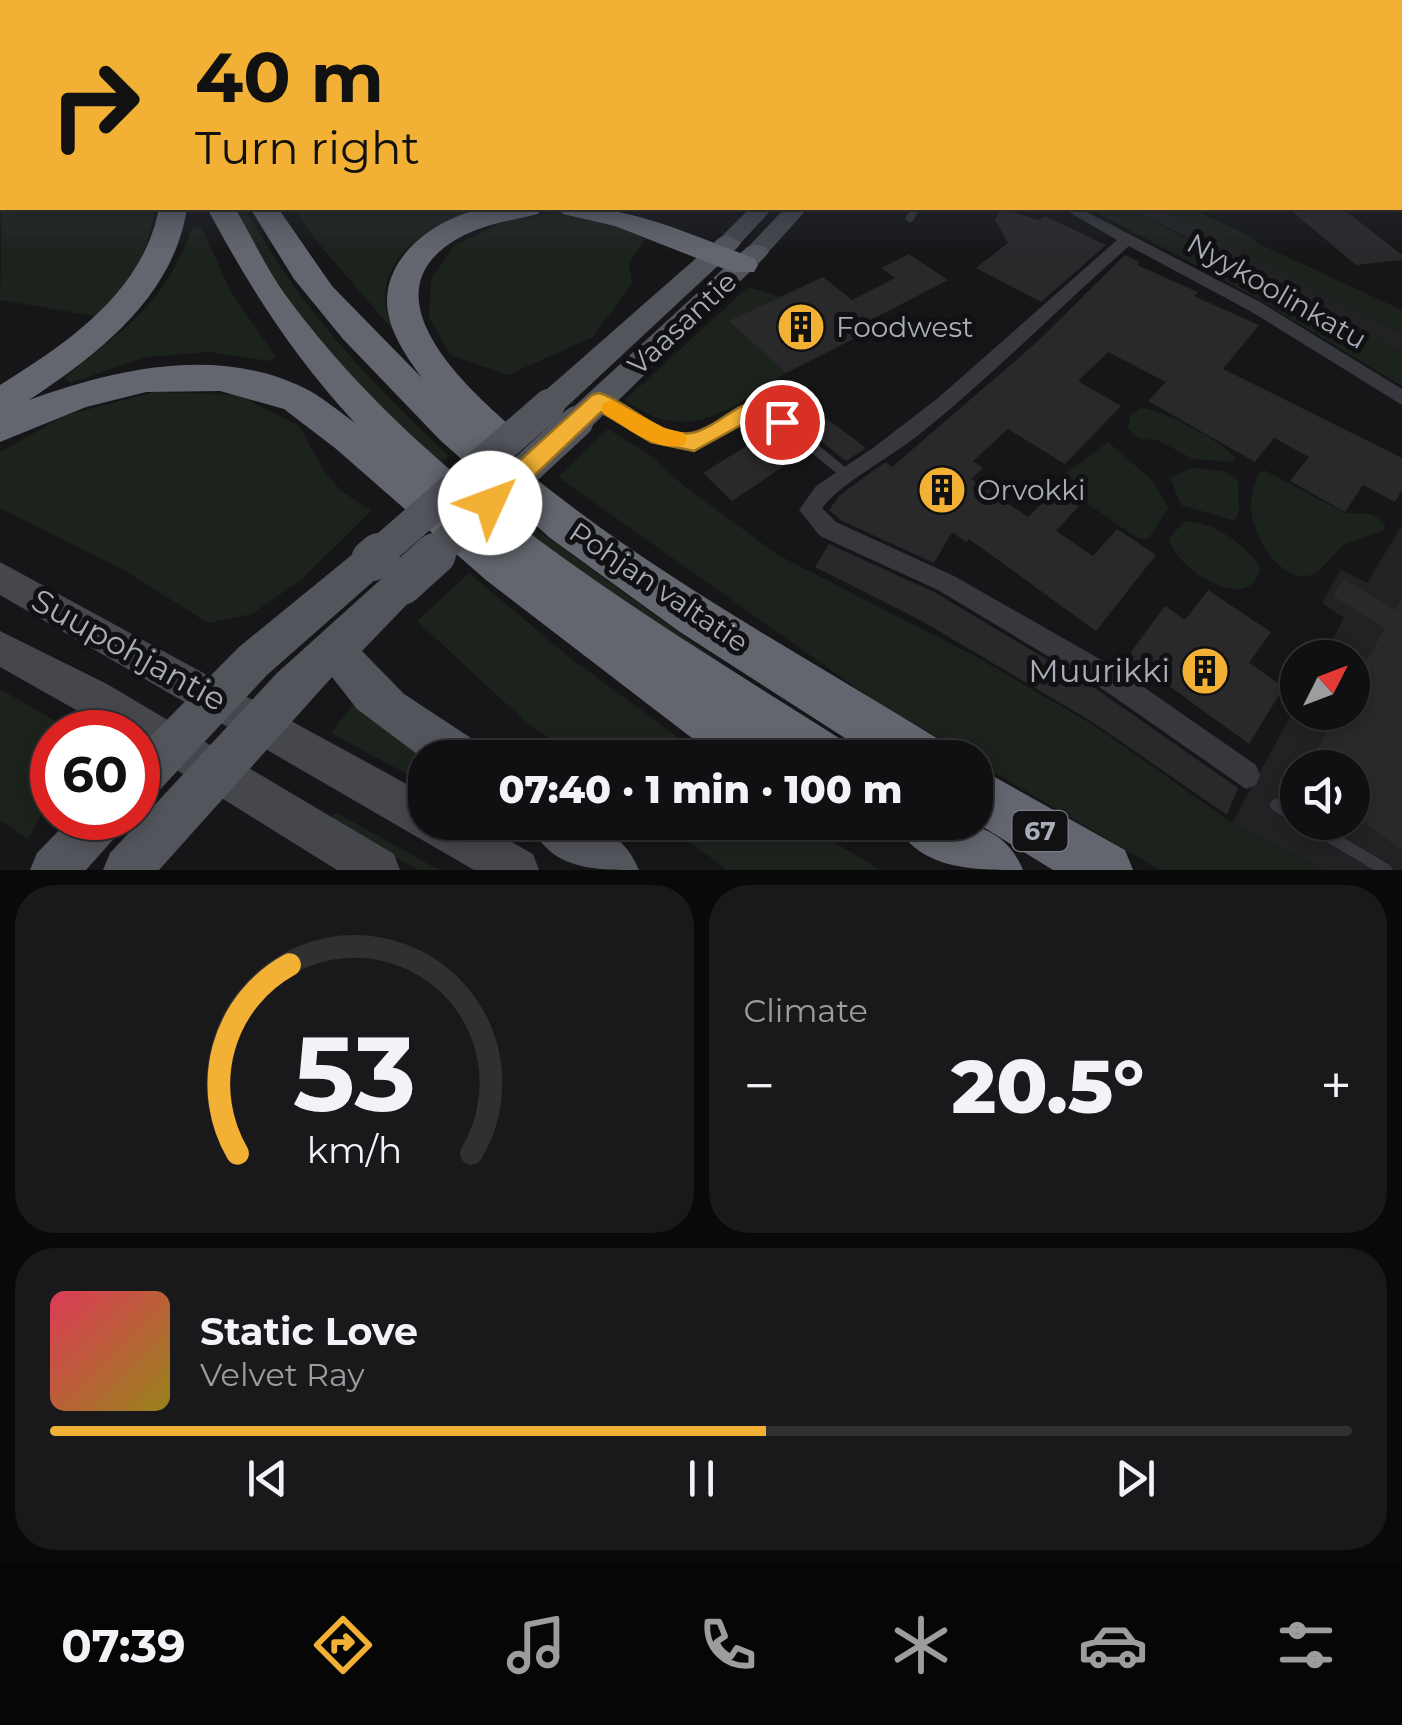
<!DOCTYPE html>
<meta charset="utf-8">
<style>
:root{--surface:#101012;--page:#19191b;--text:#f1f3f6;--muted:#9c9d9f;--line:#303032;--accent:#f2b134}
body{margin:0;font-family:Montserrat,sans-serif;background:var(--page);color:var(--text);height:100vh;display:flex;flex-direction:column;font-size:38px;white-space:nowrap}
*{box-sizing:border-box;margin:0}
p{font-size:32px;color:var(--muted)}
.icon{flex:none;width:55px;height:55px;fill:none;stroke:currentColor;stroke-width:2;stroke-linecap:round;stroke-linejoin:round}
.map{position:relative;height:870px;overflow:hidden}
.details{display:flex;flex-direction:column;gap:15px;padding:15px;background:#09090a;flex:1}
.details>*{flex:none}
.hud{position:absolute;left:0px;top:0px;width:1402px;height:210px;box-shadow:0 5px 15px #0003,0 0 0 2px var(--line);background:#f2b134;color:#111;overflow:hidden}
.needle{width:65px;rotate:48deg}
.tools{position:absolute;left:1280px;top:640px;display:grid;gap:20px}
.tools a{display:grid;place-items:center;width:90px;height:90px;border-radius:50%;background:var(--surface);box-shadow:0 5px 15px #0003,0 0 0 2px var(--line);font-size:50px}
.speed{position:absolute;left:30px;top:710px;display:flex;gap:20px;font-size:50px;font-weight:700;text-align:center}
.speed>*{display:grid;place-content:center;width:130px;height:130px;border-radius:50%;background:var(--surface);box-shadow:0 5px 15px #0003,0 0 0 2px var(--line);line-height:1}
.speed .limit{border:15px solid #d22;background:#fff;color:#111}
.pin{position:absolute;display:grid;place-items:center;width:85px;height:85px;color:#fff;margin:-42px;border:5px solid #fff;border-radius:50%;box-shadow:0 2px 10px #0007}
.me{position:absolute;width:110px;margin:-55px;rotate:47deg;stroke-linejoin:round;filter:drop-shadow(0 0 8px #0008)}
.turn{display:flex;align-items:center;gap:35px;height:210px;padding:0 30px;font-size:45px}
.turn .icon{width:130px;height:130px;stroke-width:2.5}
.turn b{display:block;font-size:70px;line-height:85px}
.big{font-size:75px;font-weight:800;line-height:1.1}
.details .tile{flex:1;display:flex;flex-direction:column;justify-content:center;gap:15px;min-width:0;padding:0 35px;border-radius:40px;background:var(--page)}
.details .dial{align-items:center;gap:0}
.dial svg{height:260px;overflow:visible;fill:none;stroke:var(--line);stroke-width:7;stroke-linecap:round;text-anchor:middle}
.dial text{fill:var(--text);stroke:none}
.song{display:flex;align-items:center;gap:30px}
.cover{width:120px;height:120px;border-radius:15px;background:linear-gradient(135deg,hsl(350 70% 55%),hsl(50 70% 35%))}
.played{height:10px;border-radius:5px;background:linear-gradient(90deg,var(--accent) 55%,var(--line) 55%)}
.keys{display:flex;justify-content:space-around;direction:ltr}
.heat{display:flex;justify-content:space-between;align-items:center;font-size:55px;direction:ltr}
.details .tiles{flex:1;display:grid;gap:15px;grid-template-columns:1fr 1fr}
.tile:last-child{grid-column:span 2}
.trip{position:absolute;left:408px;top:740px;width:585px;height:100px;border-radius:40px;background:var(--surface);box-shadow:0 5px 15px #0003,0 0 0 2px var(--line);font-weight:800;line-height:100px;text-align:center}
.tabs{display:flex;height:160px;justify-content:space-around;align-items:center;background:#060607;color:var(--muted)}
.tabs .icon{width:70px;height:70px}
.tabs .current{color:var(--accent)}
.tabs b{font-size:45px;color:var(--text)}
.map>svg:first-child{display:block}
.built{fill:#222225;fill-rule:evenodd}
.green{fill:#1c231d}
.building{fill:#29292c}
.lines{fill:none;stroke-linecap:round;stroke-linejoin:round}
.lane-far2{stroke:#37383d;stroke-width:8}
.lane-far1{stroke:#37383d;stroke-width:10}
.lane{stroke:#37383d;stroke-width:12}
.street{fill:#37383d;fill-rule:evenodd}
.secondary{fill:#45474d;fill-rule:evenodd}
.primary{fill:#53555c;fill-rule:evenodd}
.highway{fill:#63666e;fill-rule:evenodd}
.primary-bridge-far1{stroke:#53555c;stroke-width:32}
.primary-bridge{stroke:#53555c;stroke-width:42}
.route{fill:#f2b134;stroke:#9d7322;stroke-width:2.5}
.slow{fill:#f59e0b}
.labels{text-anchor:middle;stroke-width:10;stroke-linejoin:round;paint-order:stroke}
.shield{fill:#111113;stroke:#7b7e86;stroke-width:2.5}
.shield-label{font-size:25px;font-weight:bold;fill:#a8adb8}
.street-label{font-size:28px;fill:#a8adb8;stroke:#111113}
.poi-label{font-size:28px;fill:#a8adb8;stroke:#111113;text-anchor:start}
.near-street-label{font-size:32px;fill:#a8adb8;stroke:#111113}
.near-poi-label{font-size:32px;fill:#a8adb8;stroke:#111113;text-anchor:end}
</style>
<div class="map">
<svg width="1402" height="870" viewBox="0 0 1402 870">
<rect width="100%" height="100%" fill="#161618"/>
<g class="built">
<polygon points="1127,208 1156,208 1266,262 1402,334 1402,352 1252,269"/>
<path d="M1402 525V870H1323L1232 823 1297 704 1298 712H1352V658L1323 657 1344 618 1322 603 1341 569 1367 583ZM1298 768H1352V822H1298Z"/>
</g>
<g class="green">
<path d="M2 204V208H154C151 253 129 282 101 317L0 300Z"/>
<path d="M232 208H245C297 304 369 382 449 456L437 466C359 388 280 308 232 208Z"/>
<path d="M294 208H480C436 224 377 252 386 309 387 320 399 333 404 343L314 238Z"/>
<polygon points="1088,208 1127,208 1390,344 1402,352 1402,386 1257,298"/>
<polygon points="1156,208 1190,208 1250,236 1259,244 1402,310 1402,334"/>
<polygon points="561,212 611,223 645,239 629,263 632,283 593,337 508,375 450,355 429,317 431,279 455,245 505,221"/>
<path d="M201 226 232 294 276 357 269 361 209 352 145 357 71 383 64 378C127 326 162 308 192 228Z"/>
<path d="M748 287 781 297 730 321 786 373C730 408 688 447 625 400Z"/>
<polygon points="155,392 238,395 299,426 323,469 340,490 371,511 302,579 252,614 208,623 122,569 0,508 0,452 66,415"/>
<path d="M1140 408C1162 409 1223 441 1236 459L1231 462 1193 459 1157 440 1141 439 1128 429 1130 416Z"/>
<polygon points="608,429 653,457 683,485 778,555 980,659 1095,726 1232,823 1323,870 1160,870 975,761 975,758 876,702 558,477"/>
<polygon points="1108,442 1153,481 1168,508 1148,539 1136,537 1060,485 1061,477"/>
<polygon points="1191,468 1224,471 1238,481 1239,511 1235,521 1181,505 1170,478"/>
<path d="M1264 470 1345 513 1371 514 1385 523 1384 530 1343 545 1317 573C1282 589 1252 536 1251 506 1251 496 1255 484 1258 474Z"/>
<polygon points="518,516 765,695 860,757 838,757 507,527"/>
<path d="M1185 521C1218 524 1239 541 1260 566 1254 617 1176 572 1169 538Z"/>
<polygon points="469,573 569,657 705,757 575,757 526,722 417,621"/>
<polygon points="0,689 74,732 52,732 52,793 28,839 0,820"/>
<polygon points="356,701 425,758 425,784 331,733"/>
<polygon points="337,813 439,870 418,870 332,821 332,815"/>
<polygon points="663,823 801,823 881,870 727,870"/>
</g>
<g class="building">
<polygon points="1002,208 1038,220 1045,216 1106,245 1041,302 976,268 1008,243 995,219"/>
<polygon points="1288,208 1342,208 1402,255 1402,260 1356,265"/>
<polygon points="909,254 948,280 863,324 871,330 786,373 729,321 823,277 852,300 895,278 881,268"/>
<polygon points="1125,255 1140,262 1137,265 1198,292 1194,296 1259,325 1223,369 1402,458 1402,490 1395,502 1363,485 1345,512 1290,481 1309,457 1274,438 1255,462 1148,401 1166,382 1108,352 1078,381 1121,406 1065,464 1008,429 973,461 983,468 971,479 1028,517 1056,490 1079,506 1056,531 1093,556 1117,529 1156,555 1096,631 969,539 966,542 952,532 934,563 842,521 829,510 839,496 871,472 886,462 892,467 1037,342"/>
<polygon points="796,396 866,448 846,461 779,408"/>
<polygon points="775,428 805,452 732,501 703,473"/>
<polygon points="829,544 936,593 1099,691 1238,788 1227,815 1094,723 920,620 815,567"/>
<polygon points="1344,579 1395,610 1402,597 1402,850 1352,814 1352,768 1307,768 1338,712 1352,712 1352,686 1385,628 1333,596"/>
<polygon points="1208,590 1271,632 1249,663 1284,687 1249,744 1128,656 1165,606 1185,620"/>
</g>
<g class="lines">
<polyline class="lane-far2" points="910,218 916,208"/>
<polyline class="lane-far1" points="600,401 659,436 694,442 748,411 768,411 847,475"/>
<g class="lane">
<polyline points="1276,805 1298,818"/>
<polyline points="1305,822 1386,870"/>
</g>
<path class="street" d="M1062 208H1079L1262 303 1402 389V405L1250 311 1129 246C1059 308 993 375 921 433 892 457 843 481 822 508L836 522 954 576 1119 670 1256 765 1260 775 1256 785 1246 789 1101 688 938 590 820 536 799 510 816 486 873 448 938 398 1117 240Z"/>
<g class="secondary">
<polygon points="750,208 773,208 736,248 720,248 716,243 720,238"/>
<polygon points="785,208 808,208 764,257 748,257 744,252 748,247"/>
<polygon points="0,562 425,794 425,822 476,822 533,854 539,870 474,870 0,595"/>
<polygon points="0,631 107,684 394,854 400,870 337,870 138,746 138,732 115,732 0,667"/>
</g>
<g class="primary">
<polygon points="728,235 741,243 737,248 560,413 549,416 538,413 533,405 538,397 719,238"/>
<polygon points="756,244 765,247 769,252 765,257 588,430 577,434 566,430 561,422 566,414 747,247"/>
<polygon points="372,544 385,549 391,560 385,571 267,675 154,796 138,802 138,749 239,647 359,549"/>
<polygon points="402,567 415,572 421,584 415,596 362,651 404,694 477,742 483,758 425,760 357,709 332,677 159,870 103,870 110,853 277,673 389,572"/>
<polygon points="71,818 125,818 118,834 86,870 30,870 37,853"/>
<path d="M529 822C576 822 618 819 639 870 592 870 550 870 529 822Z"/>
</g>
<g class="highway">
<path d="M159 208H187C174 296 99 354 29 400 117 368 222 344 310 391 326 400 341 413 355 423 293 356 250 288 207 208H235C251 235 265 266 284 293 426 488 642 613 842 740L849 758H718L486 580 335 448 284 409 220 391 146 392 86 407 0 442V385C69 342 143 292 159 208Z"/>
<path d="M250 208H278L332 286 422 378C406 356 387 329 387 301 387 251 442 215 487 208 505 205 524 208 542 208L538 214C510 221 483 224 457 239 363 294 465 386 514 429L520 439 514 449 504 452C637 567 792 648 940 740L947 758H876L680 632 550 538 440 440 343 339 294 279Z"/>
<path d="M559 208C628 203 690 235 754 258L758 265 754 272H732L615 226 563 214Z"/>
<polygon points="975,766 1125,850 1133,870 1053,870 975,822"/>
<path d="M895 822C946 822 1000 814 1023 870 973 870 918 870 895 822Z"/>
</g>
<g class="primary-bridge-far1">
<polyline points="376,556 549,405"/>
<polyline points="432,556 577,422"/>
</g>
<g class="primary-bridge">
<polyline points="372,560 379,554"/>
<polyline points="402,584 435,554"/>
</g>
</g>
<linearGradient id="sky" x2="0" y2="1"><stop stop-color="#0c0c0d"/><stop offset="0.52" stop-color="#363c48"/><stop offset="1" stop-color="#363c48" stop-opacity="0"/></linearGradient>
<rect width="1402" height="253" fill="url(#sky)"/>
<path class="route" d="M599 393C628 401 659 438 691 433 724 428 760 370 793 422L782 430 763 419H752L694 451 651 442 601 412 498 510H481L477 503 481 496 592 395Z"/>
<path class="slow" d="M612 400 664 428 684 433 687 439 684 445C656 453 627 427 604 414L601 408 604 403Z"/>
<defs>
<g id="building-disc" transform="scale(2.5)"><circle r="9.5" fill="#f2b134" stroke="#111113"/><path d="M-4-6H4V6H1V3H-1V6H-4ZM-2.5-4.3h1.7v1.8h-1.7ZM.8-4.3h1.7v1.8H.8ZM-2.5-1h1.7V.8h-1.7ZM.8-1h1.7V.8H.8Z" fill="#111"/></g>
</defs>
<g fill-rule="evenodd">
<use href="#building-disc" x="801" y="327"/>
<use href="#building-disc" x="942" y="490"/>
<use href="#building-disc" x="1205" y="671"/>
</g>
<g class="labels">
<rect class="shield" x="1012.5" y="811" width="55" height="40" rx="8"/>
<g class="shield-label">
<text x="1040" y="840">67</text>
</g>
<g class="street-label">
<text transform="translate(1277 291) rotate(30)" y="10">Nyykoolinkatu</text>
<text transform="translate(682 323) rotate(-43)" y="10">Vaasantie</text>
<text transform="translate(659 587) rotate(34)" y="10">Pohjan valtatie</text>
</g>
<g class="poi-label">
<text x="836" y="337">Foodwest</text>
<text x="977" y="500">Orvokki</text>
</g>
<g class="near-street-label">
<text transform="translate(129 650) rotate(29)" y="11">Suupohjantie</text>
</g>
<g class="near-poi-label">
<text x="1170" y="682">Muurikki</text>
</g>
</g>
</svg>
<div class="tools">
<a><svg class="needle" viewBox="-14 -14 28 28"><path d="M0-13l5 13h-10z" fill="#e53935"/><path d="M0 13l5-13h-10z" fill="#9c9d9f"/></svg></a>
<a><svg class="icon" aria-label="sound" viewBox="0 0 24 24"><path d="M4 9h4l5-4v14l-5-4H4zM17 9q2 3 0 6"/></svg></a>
</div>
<div class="speed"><div class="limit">60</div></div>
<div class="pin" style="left:782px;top:422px;background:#d93025"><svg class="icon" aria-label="arrive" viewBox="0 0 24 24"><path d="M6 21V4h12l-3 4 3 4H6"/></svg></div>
<svg class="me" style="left:490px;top:503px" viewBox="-20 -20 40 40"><circle r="19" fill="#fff"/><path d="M0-13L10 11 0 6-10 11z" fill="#f2b134"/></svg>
<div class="trip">07:40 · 1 min · 100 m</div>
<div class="hud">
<div class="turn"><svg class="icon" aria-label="right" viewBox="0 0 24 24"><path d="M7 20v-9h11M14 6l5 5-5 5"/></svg><div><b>40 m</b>Turn right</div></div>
</div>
</div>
<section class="details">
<div class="tiles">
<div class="tile dial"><svg viewBox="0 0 100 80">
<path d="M14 69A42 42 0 1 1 86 69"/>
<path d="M14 69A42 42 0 0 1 30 11" stroke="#f2b134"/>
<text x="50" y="56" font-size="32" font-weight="700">53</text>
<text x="50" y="72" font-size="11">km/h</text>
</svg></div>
<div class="tile"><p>Climate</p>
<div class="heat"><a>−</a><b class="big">20.5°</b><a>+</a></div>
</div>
<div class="tile">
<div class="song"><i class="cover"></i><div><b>Static Love</b><p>Velvet Ray</p></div></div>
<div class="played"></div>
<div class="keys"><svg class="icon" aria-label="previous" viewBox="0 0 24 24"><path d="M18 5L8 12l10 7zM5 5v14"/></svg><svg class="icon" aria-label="pause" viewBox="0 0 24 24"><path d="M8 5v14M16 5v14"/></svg><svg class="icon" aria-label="next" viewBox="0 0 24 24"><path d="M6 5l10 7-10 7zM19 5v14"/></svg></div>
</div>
</div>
</section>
<nav class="tabs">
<b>07:39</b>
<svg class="icon current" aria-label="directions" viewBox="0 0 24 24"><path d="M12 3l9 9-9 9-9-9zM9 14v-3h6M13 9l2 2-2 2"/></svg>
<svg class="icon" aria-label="music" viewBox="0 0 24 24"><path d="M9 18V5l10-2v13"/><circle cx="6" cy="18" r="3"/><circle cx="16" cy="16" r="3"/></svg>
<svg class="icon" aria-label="phone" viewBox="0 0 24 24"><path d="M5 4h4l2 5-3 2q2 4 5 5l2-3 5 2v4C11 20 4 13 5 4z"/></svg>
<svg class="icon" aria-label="climate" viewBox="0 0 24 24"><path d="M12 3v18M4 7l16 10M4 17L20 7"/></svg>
<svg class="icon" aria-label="car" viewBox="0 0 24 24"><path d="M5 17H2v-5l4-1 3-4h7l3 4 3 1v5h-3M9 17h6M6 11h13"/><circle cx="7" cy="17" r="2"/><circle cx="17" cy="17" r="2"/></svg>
<svg class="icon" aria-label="filters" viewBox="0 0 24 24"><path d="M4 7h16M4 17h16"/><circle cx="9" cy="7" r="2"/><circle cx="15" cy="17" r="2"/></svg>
</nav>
